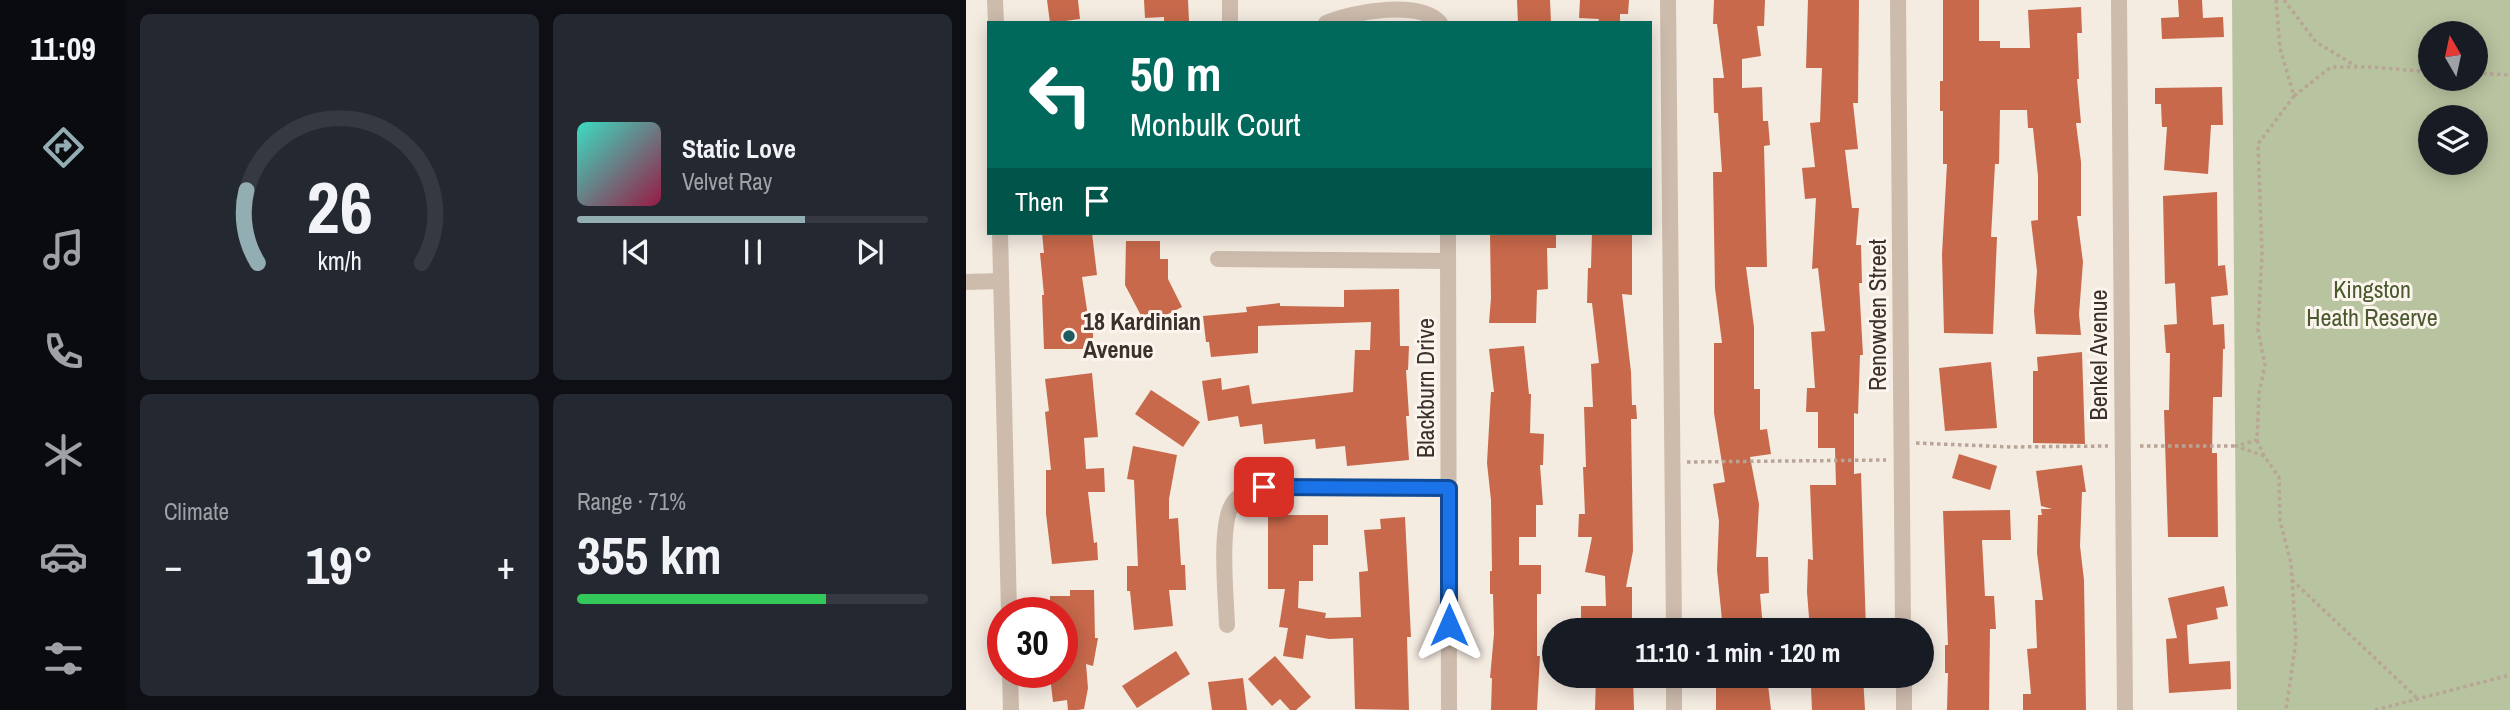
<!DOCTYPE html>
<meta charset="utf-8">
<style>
:root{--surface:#171b24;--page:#242831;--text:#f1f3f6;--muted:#9ea1a6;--line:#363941;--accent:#92aeb2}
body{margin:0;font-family:"Archivo Narrow",sans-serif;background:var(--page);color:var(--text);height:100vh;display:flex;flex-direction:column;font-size:26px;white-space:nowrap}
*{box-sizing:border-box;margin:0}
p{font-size:23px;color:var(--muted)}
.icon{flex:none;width:38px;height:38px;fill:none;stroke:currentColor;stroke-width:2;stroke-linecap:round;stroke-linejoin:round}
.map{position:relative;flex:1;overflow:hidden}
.details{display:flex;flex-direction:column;gap:14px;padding:14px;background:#0d0f14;width:840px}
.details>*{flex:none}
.banner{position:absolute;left:21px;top:21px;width:665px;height:214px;border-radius:0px;box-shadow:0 4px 18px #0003;background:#00695c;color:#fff;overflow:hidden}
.needle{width:46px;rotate:351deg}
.buttons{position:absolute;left:1452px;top:21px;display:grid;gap:14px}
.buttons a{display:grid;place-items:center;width:70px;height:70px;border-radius:50%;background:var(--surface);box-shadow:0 4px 18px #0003;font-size:35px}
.speed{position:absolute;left:21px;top:597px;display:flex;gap:14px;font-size:35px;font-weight:700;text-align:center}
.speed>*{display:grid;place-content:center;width:91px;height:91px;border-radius:50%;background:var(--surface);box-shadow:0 4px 18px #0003;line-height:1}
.speed .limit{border:10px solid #d22;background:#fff;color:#111}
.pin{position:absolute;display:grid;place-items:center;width:60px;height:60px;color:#fff;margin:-30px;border-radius:14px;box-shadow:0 4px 10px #0006}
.me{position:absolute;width:77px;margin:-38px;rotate:0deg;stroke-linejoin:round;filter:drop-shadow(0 0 5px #0008)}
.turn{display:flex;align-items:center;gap:24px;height:147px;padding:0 28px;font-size:32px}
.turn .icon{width:91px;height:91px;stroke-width:2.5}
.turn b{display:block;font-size:49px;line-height:60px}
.then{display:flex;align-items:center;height:66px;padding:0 28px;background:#0003;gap:14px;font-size:26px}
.big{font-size:52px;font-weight:800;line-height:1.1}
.details .card{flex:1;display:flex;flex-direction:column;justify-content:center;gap:10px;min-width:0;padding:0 24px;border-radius:10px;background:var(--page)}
.details .dial{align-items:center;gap:0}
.dial svg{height:182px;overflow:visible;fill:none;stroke:var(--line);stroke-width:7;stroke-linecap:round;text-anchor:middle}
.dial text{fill:var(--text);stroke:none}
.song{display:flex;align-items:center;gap:21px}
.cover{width:84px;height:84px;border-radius:10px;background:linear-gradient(135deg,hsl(170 70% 55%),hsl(340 70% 35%))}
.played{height:7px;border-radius:4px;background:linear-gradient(90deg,var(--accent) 65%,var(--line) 65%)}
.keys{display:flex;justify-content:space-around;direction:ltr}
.heat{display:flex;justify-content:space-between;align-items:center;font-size:38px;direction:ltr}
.charge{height:10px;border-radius:5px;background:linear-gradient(90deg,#34c759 71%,var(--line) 0)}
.details .tiles{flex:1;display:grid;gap:14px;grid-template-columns:repeat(2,1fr)}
.trip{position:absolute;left:576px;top:618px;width:392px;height:70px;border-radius:35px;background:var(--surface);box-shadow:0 4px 18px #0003;font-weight:800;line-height:70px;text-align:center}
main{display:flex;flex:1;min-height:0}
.menu{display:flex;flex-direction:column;width:126px;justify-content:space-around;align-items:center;background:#090b0e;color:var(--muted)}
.menu .icon{width:49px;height:49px}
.menu .on{color:var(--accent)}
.menu b{font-size:32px;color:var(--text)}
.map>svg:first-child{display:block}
.green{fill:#b8c4a0;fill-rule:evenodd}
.building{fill:#c8694b}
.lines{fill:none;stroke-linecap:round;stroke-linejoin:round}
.path{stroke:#b9a596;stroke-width:3.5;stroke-dasharray:3.5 3.5;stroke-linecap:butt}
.street{stroke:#cdbbac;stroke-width:16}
.route-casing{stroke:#114b97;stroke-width:18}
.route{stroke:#1a73e8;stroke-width:12}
.poi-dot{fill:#1f5a5e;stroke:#fbf5ee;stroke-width:2.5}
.labels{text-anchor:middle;stroke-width:6;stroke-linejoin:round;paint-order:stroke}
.park-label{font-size:24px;fill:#4a5a2e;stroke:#fbf5ee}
.street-label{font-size:24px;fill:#3b302b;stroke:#fbf5ee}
.poi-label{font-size:24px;font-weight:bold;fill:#3b302b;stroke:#fbf5ee;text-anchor:start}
</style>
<main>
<nav class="menu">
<b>11:09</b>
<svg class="icon on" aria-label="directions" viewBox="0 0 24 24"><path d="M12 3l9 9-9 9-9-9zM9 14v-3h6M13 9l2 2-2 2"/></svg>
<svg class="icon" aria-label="music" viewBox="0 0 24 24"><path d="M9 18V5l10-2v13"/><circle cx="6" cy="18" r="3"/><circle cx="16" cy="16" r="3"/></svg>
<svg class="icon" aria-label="phone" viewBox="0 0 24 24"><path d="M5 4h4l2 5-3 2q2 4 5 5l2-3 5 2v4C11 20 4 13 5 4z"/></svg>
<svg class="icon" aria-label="climate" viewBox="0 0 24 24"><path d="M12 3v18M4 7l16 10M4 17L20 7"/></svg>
<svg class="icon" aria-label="car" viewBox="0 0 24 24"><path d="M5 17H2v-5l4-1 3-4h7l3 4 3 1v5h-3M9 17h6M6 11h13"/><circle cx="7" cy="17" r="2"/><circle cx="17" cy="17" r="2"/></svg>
<svg class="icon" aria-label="filters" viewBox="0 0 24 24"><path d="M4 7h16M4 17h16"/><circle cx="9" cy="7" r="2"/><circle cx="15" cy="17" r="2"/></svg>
</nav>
<section class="details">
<div class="tiles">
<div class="card dial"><svg viewBox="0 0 100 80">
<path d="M14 69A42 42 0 1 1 86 69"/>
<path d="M14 69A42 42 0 0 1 9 37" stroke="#92aeb2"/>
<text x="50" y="56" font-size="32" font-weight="700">26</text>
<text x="50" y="72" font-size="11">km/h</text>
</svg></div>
<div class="card">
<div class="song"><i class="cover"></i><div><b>Static Love</b><p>Velvet Ray</p></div></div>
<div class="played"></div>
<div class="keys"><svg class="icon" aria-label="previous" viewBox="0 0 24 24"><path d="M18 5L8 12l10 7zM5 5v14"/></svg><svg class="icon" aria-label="pause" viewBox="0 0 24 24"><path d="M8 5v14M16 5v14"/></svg><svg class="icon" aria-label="next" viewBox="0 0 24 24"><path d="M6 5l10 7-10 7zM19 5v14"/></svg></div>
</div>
<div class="card"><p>Climate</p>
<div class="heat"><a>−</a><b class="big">19°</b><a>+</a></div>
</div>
<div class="card"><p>Range · 71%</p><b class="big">355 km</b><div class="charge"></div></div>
</div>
</section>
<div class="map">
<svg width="1544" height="710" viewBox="0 0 1544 710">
<rect width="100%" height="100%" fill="#f4ebe1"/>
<path class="green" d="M1266 0H1544V710H1271ZM1465 33H1510V79H1465ZM1510 117V163H1465V117Z"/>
<g class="building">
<polygon points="81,0 112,0 114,19 84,23"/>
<polygon points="178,0 222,0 223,21 198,22 198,17 179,18"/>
<polygon points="551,0 584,0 585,23 552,23"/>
<polygon points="614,0 663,0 662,14 654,14 654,23 632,23 633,19 613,18"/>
<polygon points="748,0 799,0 798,26 791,26 795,56 776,59 776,88 796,87 797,121 802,121 804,145 798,146 801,267 780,267 788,327 788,389 794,389 794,430 801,429 805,454 784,457 793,504 790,557 802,557 803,593 794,594 797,628 781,630 757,630 751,570 753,521 747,484 759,482 748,413 748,343 756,343 749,288 747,172 756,172 752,113 748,113 747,78 758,78 751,24 747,24"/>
<polygon points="842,0 893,0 892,103 887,103 892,149 879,150 886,208 893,208 890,245 895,245 896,283 893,283 897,355 894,355 892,414 888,413 888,474 895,473 900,630 844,630 841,592 842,559 847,560 844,485 870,485 869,448 852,448 852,412 840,412 841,388 849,388 845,332 859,331 852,268 846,269 850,198 839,199 836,168 849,167 844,123 854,122 856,68 840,68"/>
<polygon points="977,0 1013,0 1013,41 1034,41 1034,48 1064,48 1062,10 1115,7 1116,33 1111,33 1113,79 1111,79 1115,123 1110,123 1115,162 1115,216 1111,216 1117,262 1113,314 1115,335 1070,334 1068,311 1071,271 1065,221 1072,220 1072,176 1067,128 1062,128 1061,110 1034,110 1033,164 1029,164 1025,237 1031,237 1027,334 978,333 976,254 981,164 977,164 977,111 974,111 974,81 977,81"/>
<polygon points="1212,0 1236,0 1237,18 1257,17 1258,37 1196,39 1195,18 1213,17"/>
<polygon points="1256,87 1257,125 1245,125 1242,174 1198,170 1201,127 1196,127 1195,104 1189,104 1189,88"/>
<polygon points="1251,192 1252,266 1259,265 1262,295 1245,297 1247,325 1258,324 1259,349 1257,349 1256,397 1247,397 1246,453 1251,453 1252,537 1202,537 1198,410 1203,410 1204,353 1200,353 1198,325 1211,324 1209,283 1199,284 1197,196"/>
<polygon points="76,233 126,233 131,275 116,277 123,323 127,324 127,349 78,349 76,295 78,295 74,253 78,253"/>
<polygon points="524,233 590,233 590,248 581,248 582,289 571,290 570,323 523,323 525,298"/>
<polygon points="626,233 666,234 666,295 656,294 665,372 666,405 670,405 671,419 665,419 667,551 660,587 666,587 666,628 615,628 615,606 640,606 639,576 619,572 626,537 612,537 613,514 619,514 617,467 620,467 618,407 627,407 625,364 633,363 626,303 621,303 622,268 625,268"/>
<polygon points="160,241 194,241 194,259 202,259 202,279 216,307 180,325 159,285"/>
<polygon points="433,289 434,346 443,346 442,370 440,370 443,416 440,416 443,460 381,466 379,446 350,449 349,439 298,444 296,424 274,427 272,416 242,421 236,381 255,378 256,390 283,385 286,404 387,392 389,350 404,350 405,322 292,326 292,353 245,357 243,342 240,342 237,316 281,312 280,307 314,303 314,306 378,307 378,290"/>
<polygon points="558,346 563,394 565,394 564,433 578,434 577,465 574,465 577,505 570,505 570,537 553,537 553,565 575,565 575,594 571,594 571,656 574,656 571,710 525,710 526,678 524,678 528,634 527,594 524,594 524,571 526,571 525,500 521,463 525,392 528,392 523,349"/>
<polygon points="1116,352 1119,444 1067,443 1067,371 1072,371 1071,357"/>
<polygon points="1025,362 1031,428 979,431 973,368"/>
<polygon points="126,373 132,437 118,438 120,469 138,468 139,492 122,492 128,543 131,542 132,560 86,564 80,514 80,470 85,470 79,412 83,411 79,379"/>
<polygon points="185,390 234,422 217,447 169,414"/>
<polygon points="167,446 211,455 203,499 203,519 212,518 215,565 219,565 220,590 203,590 207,626 168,630 164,591 161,591 161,566 172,566 168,480 161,479"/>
<polygon points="993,454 1031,466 1024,490 986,478"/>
<polygon points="1116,465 1120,492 1116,492 1114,546 1118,580 1120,710 1057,710 1057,694 1065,694 1061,649 1071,648 1069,600 1077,600 1071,553 1072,515 1076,515 1075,509 1086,509 1075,506 1070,471"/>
<polygon points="1044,510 1045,540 1016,540 1019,596 1028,596 1030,629 1024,629 1023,710 981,710 982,673 979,673 979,645 982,645 977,511"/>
<polygon points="302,515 362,515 362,545 347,545 347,581 333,581 332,608 360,613 359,618 395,617 393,572 402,571 398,530 415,529 414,519 439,517 445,637 441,637 443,710 389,709 387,638 363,639 340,635 337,659 317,656 322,628 313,627 319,589 302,589"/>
<polygon points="1258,586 1262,606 1250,608 1252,619 1221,625 1223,664 1264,661 1265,689 1203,693 1200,639 1211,638 1202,598"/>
<polygon points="104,590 128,590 129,638 132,638 127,666 120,664 122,688 118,709 111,710 102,710 101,700 87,702 84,676 96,675 96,612 84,612 84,596 104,596"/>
<polygon points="210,651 224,674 171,708 156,686"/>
<polygon points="309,656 345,697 330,710 324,710 314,699 306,706 282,679"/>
<polygon points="630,676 667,676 668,710 629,710"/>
<polygon points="750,676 801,676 805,710 750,710"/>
<polygon points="851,676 897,676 899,710 846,710 845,688 852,687"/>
<polygon points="277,678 281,710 246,710 242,682"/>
</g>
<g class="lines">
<g class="path">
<polyline points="1310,0 1314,48 1328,96 1292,144 1296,253 1292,330 1299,365 1293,393 1291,440 1270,446 1298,456 1313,477 1314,521 1325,563 1330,641 1320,710"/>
<polyline points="1318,0 1350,42 1390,66"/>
<polyline points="1510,73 1544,75"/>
<polyline points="1328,96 1365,67 1405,67 1465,72"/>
<polyline points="1291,440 1298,456"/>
<polyline points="950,443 1046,447 1142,446"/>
<polyline points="1174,446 1270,446"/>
<polyline points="721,462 920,460"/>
<polyline points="1326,580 1451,698"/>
<polyline points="1409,710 1544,675"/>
</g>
<g class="street">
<polyline points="29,0 30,23"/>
<polyline points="264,0 264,23"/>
<polyline points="702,0 708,630"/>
<polyline points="932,0 937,630"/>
<polyline points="1153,0 1159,710"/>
<path d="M360 23C388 11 454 0 474 23"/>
<polyline points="34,233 43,612"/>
<polyline points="482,233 483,710"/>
<polyline points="252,259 482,261"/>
<polyline points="0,282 35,281"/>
<path d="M261 625C260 598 253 526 266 505 273 493 285 489 298 487L483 488"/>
<polyline points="44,672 45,710"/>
<polyline points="708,676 708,710"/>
<polyline points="938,676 938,710"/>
</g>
</g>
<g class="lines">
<g class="route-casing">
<polyline id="route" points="298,487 483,488 483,625"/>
</g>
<use href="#route" class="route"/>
</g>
<circle class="poi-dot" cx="103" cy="336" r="7"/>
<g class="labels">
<g class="park-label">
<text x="1406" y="298">Kingston<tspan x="1406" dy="28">Heath Reserve</tspan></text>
</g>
<g class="street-label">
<text transform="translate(912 315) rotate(-90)" y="8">Renowden Street</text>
<text transform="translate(1133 355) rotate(-90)" y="8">Benkel Avenue</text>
<text transform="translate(460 388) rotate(-90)" y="8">Blackburn Drive</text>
</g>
<g class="poi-label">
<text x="117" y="330">18 Kardinian<tspan x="117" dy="28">Avenue</tspan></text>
</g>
</g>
</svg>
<div class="buttons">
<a><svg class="needle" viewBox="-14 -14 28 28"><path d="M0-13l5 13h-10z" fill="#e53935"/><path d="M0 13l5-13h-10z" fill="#9ea1a6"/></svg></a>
<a><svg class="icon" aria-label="layers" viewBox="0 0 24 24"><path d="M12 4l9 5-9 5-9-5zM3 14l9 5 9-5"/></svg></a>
</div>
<div class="speed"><div class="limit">30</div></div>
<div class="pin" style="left:298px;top:487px;background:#d93025"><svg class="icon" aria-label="arrive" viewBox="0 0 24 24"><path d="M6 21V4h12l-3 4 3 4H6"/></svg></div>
<svg class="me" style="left:483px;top:625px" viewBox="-20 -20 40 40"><path d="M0-17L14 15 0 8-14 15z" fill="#1a73e8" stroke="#fff" stroke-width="4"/></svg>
<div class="trip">11:10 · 1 min · 120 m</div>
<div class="banner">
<div class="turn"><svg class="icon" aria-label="left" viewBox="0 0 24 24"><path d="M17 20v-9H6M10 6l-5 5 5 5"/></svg><div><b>50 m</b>Monbulk Court</div></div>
<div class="then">Then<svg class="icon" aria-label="arrive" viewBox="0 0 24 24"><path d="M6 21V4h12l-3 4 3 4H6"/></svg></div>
</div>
</div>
</main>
